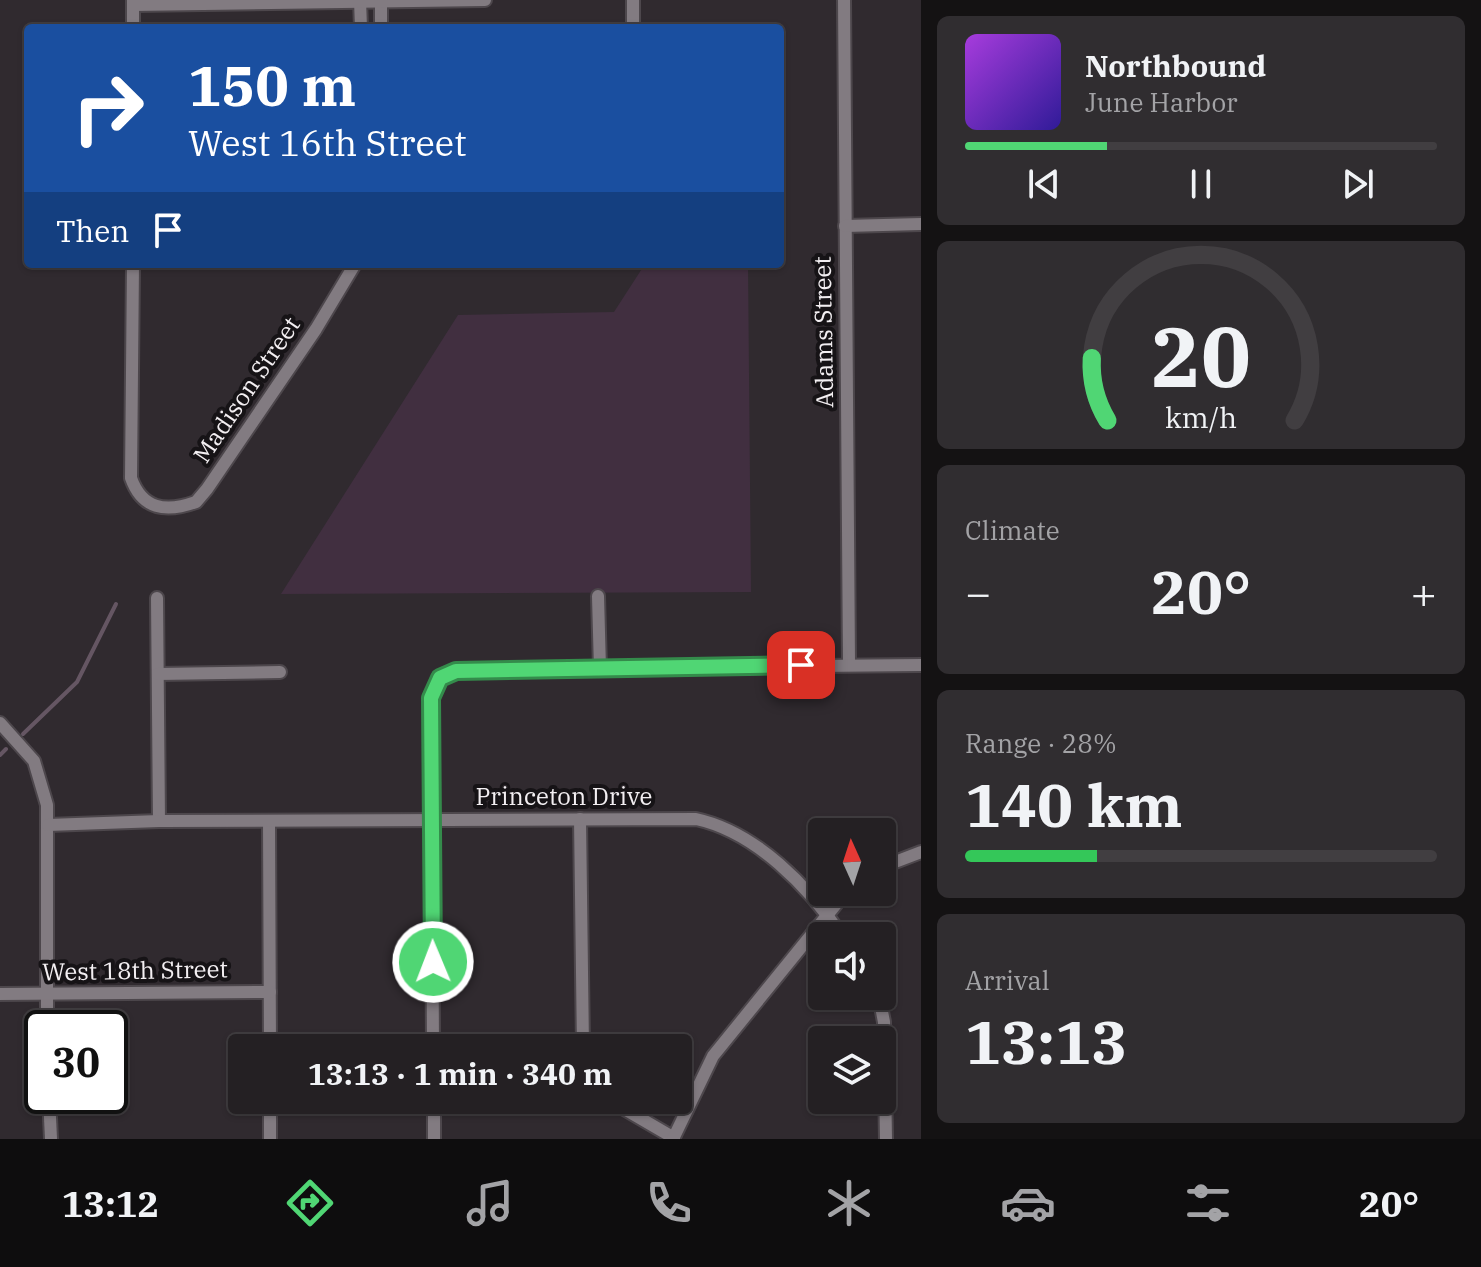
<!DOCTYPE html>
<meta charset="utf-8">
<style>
:root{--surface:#242023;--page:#302d30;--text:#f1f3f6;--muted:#a3a3a6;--line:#413e41;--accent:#50d674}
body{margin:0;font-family:"IBM Plex Serif",serif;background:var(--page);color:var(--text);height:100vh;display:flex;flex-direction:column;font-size:30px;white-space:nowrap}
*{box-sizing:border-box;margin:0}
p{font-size:26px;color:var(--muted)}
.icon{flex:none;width:44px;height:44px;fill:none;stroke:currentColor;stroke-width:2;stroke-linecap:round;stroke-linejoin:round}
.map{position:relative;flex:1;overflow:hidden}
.sheet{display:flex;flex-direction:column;gap:16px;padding:16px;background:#141213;width:560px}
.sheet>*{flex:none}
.guide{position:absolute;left:24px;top:24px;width:760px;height:244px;border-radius:8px;box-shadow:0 2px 6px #0004,0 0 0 2px var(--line);background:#1a4fa0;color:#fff;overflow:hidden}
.needle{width:52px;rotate:357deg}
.controls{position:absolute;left:808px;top:818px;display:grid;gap:16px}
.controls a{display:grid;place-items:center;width:88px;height:88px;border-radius:8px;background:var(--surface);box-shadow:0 2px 6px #0004,0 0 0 2px var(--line);font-size:40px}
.speed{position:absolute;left:24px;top:1010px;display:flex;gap:16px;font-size:40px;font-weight:700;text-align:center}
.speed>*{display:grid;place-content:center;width:104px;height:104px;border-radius:50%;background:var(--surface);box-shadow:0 2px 6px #0004,0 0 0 2px var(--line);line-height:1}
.speed .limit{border:4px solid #111;border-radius:12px;background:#fff;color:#111}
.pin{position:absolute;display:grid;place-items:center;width:68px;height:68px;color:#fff;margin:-34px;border-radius:16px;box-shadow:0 4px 12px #0006}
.me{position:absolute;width:88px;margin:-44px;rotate:359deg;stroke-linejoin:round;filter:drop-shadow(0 0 6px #0008)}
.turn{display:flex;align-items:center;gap:28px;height:168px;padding:0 32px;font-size:36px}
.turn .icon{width:104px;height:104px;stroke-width:2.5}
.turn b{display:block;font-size:56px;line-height:68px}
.then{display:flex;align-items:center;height:76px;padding:0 32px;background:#0003;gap:16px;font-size:30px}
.big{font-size:60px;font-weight:700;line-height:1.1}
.sheet .widget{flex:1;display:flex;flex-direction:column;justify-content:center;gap:12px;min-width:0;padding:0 28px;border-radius:12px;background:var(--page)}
.sheet .dial{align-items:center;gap:0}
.dial svg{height:208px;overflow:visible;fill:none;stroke:var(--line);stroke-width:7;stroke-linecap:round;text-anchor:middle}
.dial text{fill:var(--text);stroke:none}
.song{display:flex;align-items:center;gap:24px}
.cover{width:96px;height:96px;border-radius:12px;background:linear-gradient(135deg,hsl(280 70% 55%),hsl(250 70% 35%))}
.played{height:8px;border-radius:4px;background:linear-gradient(90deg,var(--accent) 30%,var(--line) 30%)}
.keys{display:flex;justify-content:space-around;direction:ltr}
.heat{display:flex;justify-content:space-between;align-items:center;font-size:44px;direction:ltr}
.charge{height:12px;border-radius:6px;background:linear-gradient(90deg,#34c759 28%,var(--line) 0)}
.trip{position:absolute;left:228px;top:1034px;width:464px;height:80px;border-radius:8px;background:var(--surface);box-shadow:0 2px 6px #0004,0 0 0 2px var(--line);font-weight:700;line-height:80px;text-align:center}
.tab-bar{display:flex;height:128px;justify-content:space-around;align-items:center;background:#0e0d0e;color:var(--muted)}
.tab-bar .icon{width:56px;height:56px}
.tab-bar .on{color:var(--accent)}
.tab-bar b{font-size:36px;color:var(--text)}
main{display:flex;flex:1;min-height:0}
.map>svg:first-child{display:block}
.green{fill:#412f40}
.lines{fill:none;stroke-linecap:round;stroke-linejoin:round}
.stream{stroke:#655663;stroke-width:4}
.minor-casing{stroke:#4d474c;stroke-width:16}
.minor{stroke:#827b81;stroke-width:12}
.route-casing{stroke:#348b4b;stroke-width:20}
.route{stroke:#50d674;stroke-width:14}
.labels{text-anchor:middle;stroke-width:8;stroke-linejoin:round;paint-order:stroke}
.street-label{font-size:24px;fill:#f3eff2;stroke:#161316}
</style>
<main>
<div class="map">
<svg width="921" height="1139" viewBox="0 0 921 1139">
<rect width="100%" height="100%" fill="#302a2f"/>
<polygon class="green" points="645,264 748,264 751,592 281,594 458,315 614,312"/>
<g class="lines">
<g class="stream">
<polyline points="23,734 77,682 116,604"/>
<polyline points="0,755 6,749"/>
</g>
<g class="minor-casing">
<g id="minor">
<polyline points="360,0 361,28"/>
<polyline points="381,0 381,28"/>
<polyline points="633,0 633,28"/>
<polyline points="844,0 849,664"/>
<polyline points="133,5 485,0"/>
<polyline points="133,28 133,0"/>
<polyline points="845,226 921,224"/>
<path d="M133 264 131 478C142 509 165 513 196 502L207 489 316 329 355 264"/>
<polyline points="598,596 600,669"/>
<polyline points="157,598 159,821"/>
<polyline points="158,674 280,672"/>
<polyline points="0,723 34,761 47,805 47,1028"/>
<polyline points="580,819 583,1048"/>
<polyline points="269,822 270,1048"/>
<path d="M48 825 159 821 696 819C756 832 809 887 842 936"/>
<polyline points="882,867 921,852"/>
<polyline points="0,994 270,992"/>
<polyline points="879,996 884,1022 886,1139"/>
<polyline points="433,1048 431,698 440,678 456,671 522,669 921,665"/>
<polyline points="49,1096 51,1139"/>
<polyline points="270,1100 270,1139"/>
<polyline points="434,1100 434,1139"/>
<polyline points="609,1100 674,1138"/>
<polyline points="673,1139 713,1056 846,892"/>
</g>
</g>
<use href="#minor" class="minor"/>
</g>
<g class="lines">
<g class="route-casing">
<polyline id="route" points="433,962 431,698 440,678 456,671 801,665"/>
</g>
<use href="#route" class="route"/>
</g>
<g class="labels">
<g class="street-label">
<text transform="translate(824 332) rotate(-91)" y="8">Adams Street</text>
<text transform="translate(247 390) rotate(-56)" y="8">Madison Street</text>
<text x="564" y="805">Princeton Drive</text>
<text transform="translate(135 971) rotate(-1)" y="8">West 18th Street</text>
</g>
</g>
</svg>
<div class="controls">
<a><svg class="needle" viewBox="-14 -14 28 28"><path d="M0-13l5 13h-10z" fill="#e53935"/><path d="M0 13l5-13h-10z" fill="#a3a3a6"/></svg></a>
<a><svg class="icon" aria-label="sound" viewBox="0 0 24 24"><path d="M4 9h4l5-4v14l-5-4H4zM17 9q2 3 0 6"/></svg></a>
<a><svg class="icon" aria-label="layers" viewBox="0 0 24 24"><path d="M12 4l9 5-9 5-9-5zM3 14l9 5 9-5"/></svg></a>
</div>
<div class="speed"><div class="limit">30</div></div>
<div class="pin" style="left:801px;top:665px;background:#d93025"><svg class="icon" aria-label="arrive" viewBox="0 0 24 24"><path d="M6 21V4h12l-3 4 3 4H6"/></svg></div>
<svg class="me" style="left:433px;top:962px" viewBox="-20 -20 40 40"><circle r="17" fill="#50d674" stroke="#fff" stroke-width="3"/><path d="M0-11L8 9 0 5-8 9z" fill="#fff"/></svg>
<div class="trip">13:13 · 1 min · 340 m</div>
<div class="guide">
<div class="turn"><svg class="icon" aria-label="right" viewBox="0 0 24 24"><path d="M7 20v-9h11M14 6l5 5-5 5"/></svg><div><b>150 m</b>West 16th Street</div></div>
<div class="then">Then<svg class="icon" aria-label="arrive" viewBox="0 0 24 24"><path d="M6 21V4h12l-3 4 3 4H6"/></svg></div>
</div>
</div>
<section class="sheet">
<div class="widget">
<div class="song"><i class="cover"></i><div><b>Northbound</b><p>June Harbor</p></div></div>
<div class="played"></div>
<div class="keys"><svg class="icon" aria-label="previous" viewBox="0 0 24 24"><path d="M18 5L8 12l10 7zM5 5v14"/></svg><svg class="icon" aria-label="pause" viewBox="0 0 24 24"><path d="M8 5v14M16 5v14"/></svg><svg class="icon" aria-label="next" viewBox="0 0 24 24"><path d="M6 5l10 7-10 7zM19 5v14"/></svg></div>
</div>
<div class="widget dial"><svg viewBox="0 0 100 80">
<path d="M14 69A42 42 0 1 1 86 69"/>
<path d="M14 69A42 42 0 0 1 8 45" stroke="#50d674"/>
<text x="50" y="56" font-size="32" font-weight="700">20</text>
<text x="50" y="72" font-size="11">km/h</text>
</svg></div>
<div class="widget"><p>Climate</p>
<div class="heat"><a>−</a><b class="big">20°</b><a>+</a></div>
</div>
<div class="widget"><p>Range · 28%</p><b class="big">140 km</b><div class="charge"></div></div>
<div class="widget"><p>Arrival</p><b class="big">13:13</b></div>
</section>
</main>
<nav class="tab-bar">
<b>13:12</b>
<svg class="icon on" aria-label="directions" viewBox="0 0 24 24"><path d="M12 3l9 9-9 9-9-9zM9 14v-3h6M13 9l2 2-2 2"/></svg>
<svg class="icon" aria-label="music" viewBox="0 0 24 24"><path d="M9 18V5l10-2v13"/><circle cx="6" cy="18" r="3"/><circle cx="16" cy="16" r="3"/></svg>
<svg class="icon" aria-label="phone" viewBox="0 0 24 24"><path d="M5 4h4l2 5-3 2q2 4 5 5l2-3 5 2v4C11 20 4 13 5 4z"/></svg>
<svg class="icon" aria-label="climate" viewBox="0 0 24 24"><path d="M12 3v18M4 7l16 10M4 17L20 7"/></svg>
<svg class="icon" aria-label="car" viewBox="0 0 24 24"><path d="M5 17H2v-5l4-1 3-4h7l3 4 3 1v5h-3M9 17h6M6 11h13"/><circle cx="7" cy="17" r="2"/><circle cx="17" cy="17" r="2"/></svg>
<svg class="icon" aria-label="filters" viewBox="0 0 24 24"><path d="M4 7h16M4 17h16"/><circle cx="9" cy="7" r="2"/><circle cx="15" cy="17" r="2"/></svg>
<b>20°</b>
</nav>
